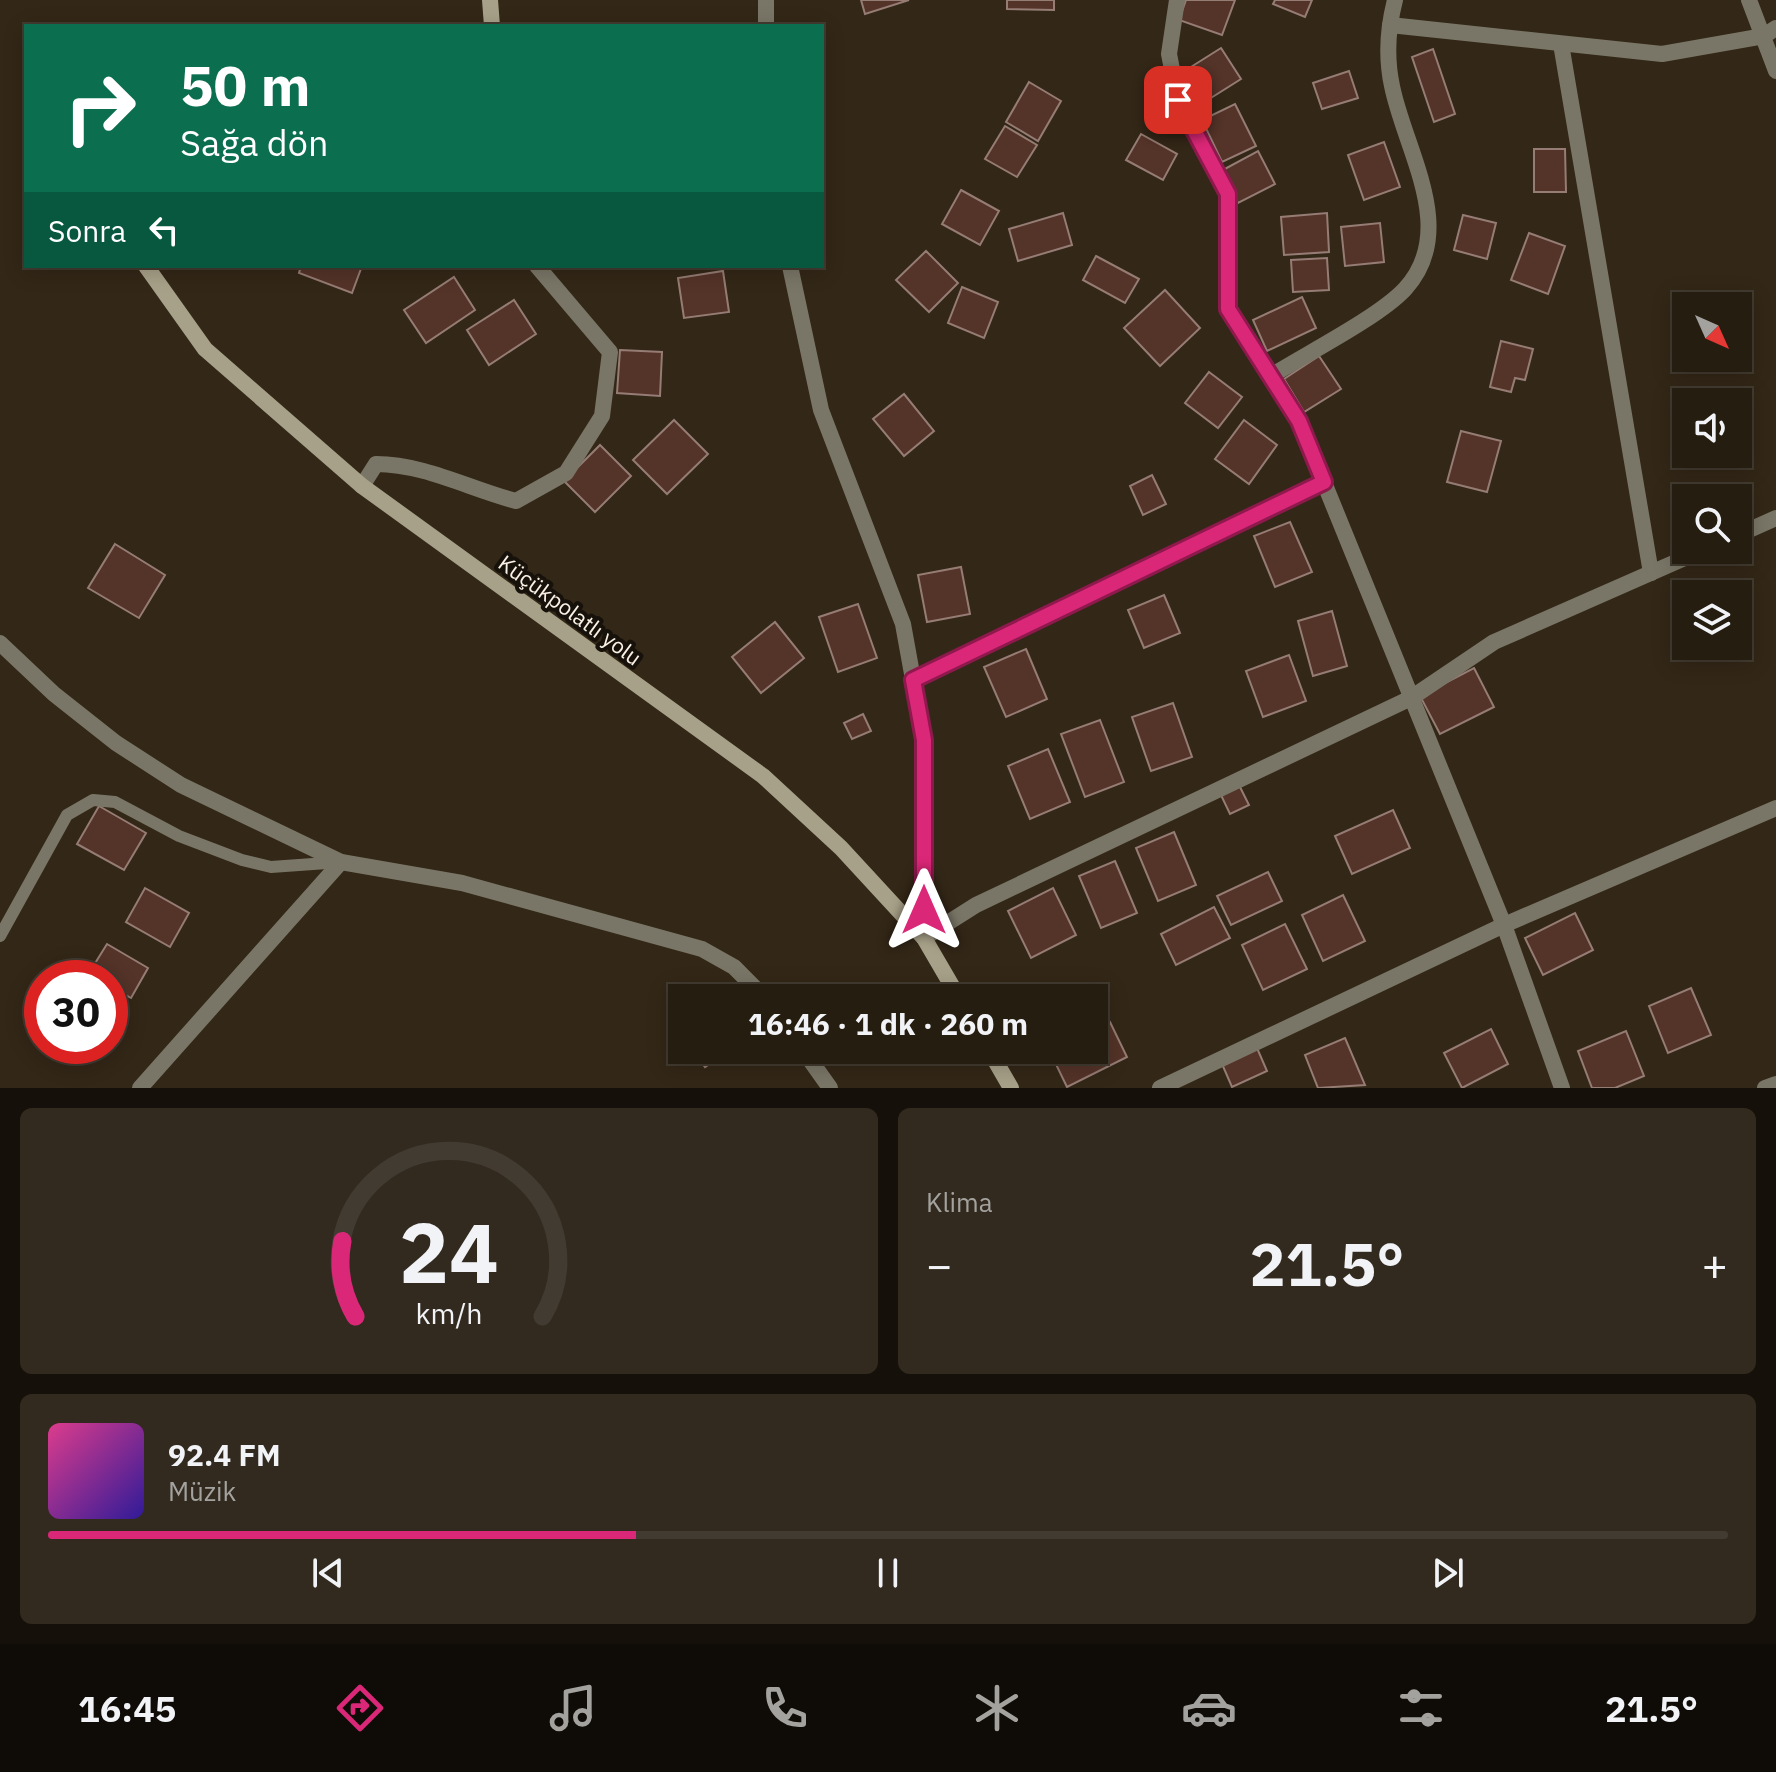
<!DOCTYPE html>
<html lang="tr">
<meta charset="utf-8">
<style>
:root{--surface:#261d11;--page:#322a1f;--text:#f1f3f6;--muted:#a4a29f;--line:#423b31;--accent:#db2777}
body{margin:0;font-family:"IBM Plex Sans",sans-serif;background:var(--page);color:var(--text);height:100vh;display:flex;flex-direction:column;font-size:30px;white-space:nowrap}
*{box-sizing:border-box;margin:0}
p{font-size:26px;color:var(--muted)}
.icon{flex:none;width:44px;height:44px;fill:none;stroke:currentColor;stroke-width:2;stroke-linecap:round;stroke-linejoin:round}
.map{position:relative;height:1088px;overflow:hidden}
.sheet{display:flex;flex-direction:column;gap:20px;padding:20px;background:#151009;flex:1}
.sheet>*{flex:none}
.guide{position:absolute;left:24px;top:24px;width:800px;height:244px;border-radius:0px;box-shadow:0 4px 20px #0003,0 0 0 2px var(--line);background:#0b6e4f;color:#fff;overflow:hidden}
.needle{width:52px;rotate:135deg}
.buttons{position:absolute;left:1672px;top:292px;display:grid;gap:16px}
.buttons a{display:grid;place-items:center;width:80px;height:80px;border-radius:0px;background:var(--surface);box-shadow:0 4px 20px #0003,0 0 0 2px var(--line);font-size:40px}
.speed{position:absolute;left:24px;top:960px;display:flex;gap:16px;font-size:40px;font-weight:700;text-align:center}
.speed>*{display:grid;place-content:center;width:104px;height:104px;border-radius:50%;background:var(--surface);box-shadow:0 4px 20px #0003,0 0 0 2px var(--line);line-height:1}
.speed .limit{border:12px solid #d22;background:#fff;color:#111}
.pin{position:absolute;display:grid;place-items:center;width:68px;height:68px;color:#fff;margin:-34px;border-radius:16px;box-shadow:0 4px 12px #0006}
.me{position:absolute;width:88px;margin:-44px;rotate:0deg;stroke-linejoin:round;filter:drop-shadow(0 0 6px #0008)}
.turn{display:flex;align-items:center;gap:28px;height:168px;padding:0 24px;font-size:36px}
.turn .icon{width:104px;height:104px;stroke-width:2.5}
.turn b{display:block;font-size:56px;line-height:68px}
.then{display:flex;align-items:center;height:76px;padding:0 24px;background:#0003;gap:16px;font-size:30px}
.big{font-size:60px;font-weight:700;line-height:1.1}
.sheet .card{flex:1;display:flex;flex-direction:column;justify-content:center;gap:12px;min-width:0;padding:0 28px;border-radius:12px;background:var(--page)}
.sheet .dial{align-items:center;gap:0}
.dial svg{height:208px;overflow:visible;fill:none;stroke:var(--line);stroke-width:7;stroke-linecap:round;text-anchor:middle}
.dial text{fill:var(--text);stroke:none}
.song{display:flex;align-items:center;gap:24px}
.cover{width:96px;height:96px;border-radius:12px;background:linear-gradient(135deg,hsl(330 70% 55%),hsl(250 70% 35%))}
.played{height:8px;border-radius:4px;background:linear-gradient(90deg,var(--accent) 35%,var(--line) 35%)}
.keys{display:flex;justify-content:space-around;direction:ltr}
.heat{display:flex;justify-content:space-between;align-items:center;font-size:44px;direction:ltr}
.sheet .tiles{flex:1;display:grid;gap:20px;grid-template-columns:1fr 1fr}
.card:last-child{grid-column:span 2}
.trip{position:absolute;left:668px;top:984px;width:440px;height:80px;border-radius:0px;background:var(--surface);box-shadow:0 4px 20px #0003,0 0 0 2px var(--line);font-weight:700;line-height:80px;text-align:center}
.menu{display:flex;height:128px;justify-content:space-around;align-items:center;background:#0f0c07;color:var(--muted)}
.menu .icon{width:56px;height:56px}
.menu .current{color:var(--accent)}
.menu b{font-size:36px;color:var(--text)}
.map>svg:first-child{display:block}
.building{fill:#543328;stroke:#957c74;stroke-width:2}
.lines{fill:none;stroke-linecap:round;stroke-linejoin:round}
.lane{stroke:#7a7667;stroke-width:12}
.street{stroke:#7a7667;stroke-width:16}
.secondary{stroke:#a8a189;stroke-width:16}
.route-casing{stroke:#8e194d;stroke-width:20}
.route{stroke:#db2777;stroke-width:14}
.labels{text-anchor:middle;stroke-width:8;stroke-linejoin:round;paint-order:stroke}
.street-label{font-size:22px;fill:#faf1e7;stroke:#16110a}
</style>
<div class="map">
<svg width="1776" height="1088" viewBox="0 0 1776 1088">
<rect width="100%" height="100%" fill="#332717"/>
<g class="building">
<polygon points="861,0 909,0 865,14"/>
<polygon points="1007,0 1054,0 1054,10 1007,9"/>
<polygon points="1186,0 1235,0 1222,35 1179,20"/>
<polygon points="1275,0 1312,0 1305,17 1273,4"/>
<polygon points="1221,48 1241,79 1203,103 1183,72"/>
<polygon points="1433,49 1455,114 1434,122 1412,57"/>
<polygon points="1349,71 1358,98 1322,109 1313,83"/>
<polygon points="1029,82 1061,101 1038,141 1006,122"/>
<polygon points="1235,104 1256,146 1222,162 1202,120"/>
<polygon points="1005,126 1037,145 1017,177 985,159"/>
<polygon points="1141,134 1177,154 1163,180 1126,160"/>
<polygon points="1384,142 1400,187 1364,200 1348,155"/>
<polygon points="1534,149 1565,149 1566,192 1534,192"/>
<polygon points="1258,151 1275,184 1238,203 1221,171"/>
<polygon points="961,190 999,211 980,245 942,224"/>
<polygon points="1063,213 1072,245 1018,261 1009,229"/>
<polygon points="1327,213 1329,252 1284,255 1281,217"/>
<polygon points="1463,215 1496,223 1487,259 1454,250"/>
<polygon points="1380,223 1384,262 1345,266 1341,227"/>
<polygon points="1529,233 1565,246 1548,294 1511,280"/>
<polygon points="926,251 958,283 929,312 896,280"/>
<polygon points="1096,256 1139,279 1125,303 1083,280"/>
<polygon points="1327,258 1329,290 1293,292 1291,260"/>
<polygon points="301,266 362,266 352,293 299,273"/>
<polygon points="723,271 729,312 684,318 678,278"/>
<polygon points="454,277 475,310 426,343 404,310"/>
<polygon points="962,287 998,302 984,338 948,323"/>
<polygon points="1165,290 1200,328 1160,366 1124,328"/>
<polygon points="1302,297 1316,328 1267,351 1253,320"/>
<polygon points="514,300 536,334 489,365 467,330"/>
<polygon points="1501,341 1533,349 1525,380 1515,378 1511,392 1490,387"/>
<polygon points="620,350 662,352 660,396 617,393"/>
<polygon points="1319,356 1341,389 1304,412 1284,379"/>
<polygon points="1209,372 1242,397 1218,428 1185,403"/>
<polygon points="904,394 934,431 904,456 873,419"/>
<polygon points="674,420 708,454 667,494 633,460"/>
<polygon points="1244,420 1277,445 1249,484 1215,459"/>
<polygon points="1461,431 1501,441 1487,492 1447,482"/>
<polygon points="600,445 631,476 595,512 564,481"/>
<polygon points="1152,475 1166,504 1143,515 1130,486"/>
<polygon points="1290,522 1312,572 1275,587 1254,536"/>
<polygon points="115,544 165,575 139,618 88,588"/>
<polygon points="961,567 970,614 927,622 918,575"/>
<polygon points="1164,595 1180,633 1144,648 1128,610"/>
<polygon points="858,604 877,658 838,672 819,617"/>
<polygon points="1332,611 1347,666 1313,676 1298,621"/>
<polygon points="775,622 804,658 761,693 732,657"/>
<polygon points="1026,649 1047,699 1006,717 984,667"/>
<polygon points="1289,655 1306,701 1263,717 1246,671"/>
<polygon points="1474,668 1494,707 1440,734 1420,696"/>
<polygon points="1173,703 1192,757 1151,771 1132,717"/>
<polygon points="863,714 871,731 852,739 844,723"/>
<polygon points="1100,720 1124,782 1085,797 1061,734"/>
<polygon points="1048,749 1070,802 1030,819 1008,766"/>
<polygon points="1239,785 1249,805 1230,814 1220,793"/>
<polygon points="99,806 146,833 124,870 77,844"/>
<polygon points="1393,810 1410,848 1352,874 1335,836"/>
<polygon points="1174,832 1196,885 1158,901 1136,848"/>
<polygon points="1115,861 1137,913 1101,928 1079,876"/>
<polygon points="1268,872 1282,901 1231,925 1217,896"/>
<polygon points="145,888 189,913 170,947 126,922"/>
<polygon points="1053,888 1076,935 1031,958 1008,911"/>
<polygon points="1343,895 1365,941 1323,961 1302,915"/>
<polygon points="1214,907 1230,938 1176,965 1161,934"/>
<polygon points="1575,913 1593,950 1543,975 1525,938"/>
<polygon points="1285,924 1307,969 1263,990 1242,945"/>
<polygon points="107,944 148,968 131,998 110,986 110,978 97,978 89,973"/>
<polygon points="1691,988 1711,1035 1668,1053 1649,1006"/>
<polygon points="1110,1022 1127,1057 1067,1087 1050,1052 1094,1050 1094,1030"/>
<polygon points="1491,1029 1508,1064 1462,1088 1444,1053"/>
<polygon points="1626,1031 1644,1076 1615,1088 1592,1088 1578,1051"/>
<polygon points="1345,1038 1365,1085 1318,1088 1305,1055"/>
<polygon points="1257,1048 1267,1071 1232,1087 1222,1064"/>
<polygon points="693,1050 730,1050 705,1067"/>
</g>
<g class="lines">
<polyline class="lane" points="0,936 67,815 93,800 115,802 179,836 242,860 271,867 341,862"/>
<g class="street">
<polyline points="1177,0 1169,54 1178,100 1228,194 1228,309 1299,421 1504,925 1562,1088"/>
<polyline points="1749,0 1776,71"/>
<polyline points="1390,25 1662,54 1764,36 1776,28"/>
<polyline points="766,26 766,0"/>
<polyline points="1561,44 1651,573"/>
<polyline points="790,266 821,410 903,624 924,740 924,938"/>
<path d="M1271 376C1306 354 1379 317 1405 289 1459 230 1405 151 1392 86 1386 58 1388 27 1395 0"/>
<path d="M362 486 376 464C424 464 470 489 516 501L566 473 602 416 610 352 537 266"/>
<polyline points="1738,535 1776,518"/>
<polyline points="0,643 54,694 116,743 181,785 341,862 462,883 702,949 734,967 765,998"/>
<polyline points="913,680 1324,482"/>
<polyline points="924,938 976,905 1411,698 1494,642 1703,550"/>
<polyline points="803,1050 830,1088"/>
<polyline points="140,1088 341,862"/>
<polyline points="1160,1088 1504,925 1776,808"/>
<polyline points="1765,1088 1776,1084"/>
</g>
<g class="secondary">
<polyline points="490,0 492,26"/>
<polyline points="146,266 205,349 362,486 763,776 841,848 924,938 959,998"/>
<polyline points="989,1050 1011,1088"/>
</g>
</g>
<g class="lines">
<g class="route-casing">
<polyline id="route" points="924,910 924,740 913,680 1324,482 1299,421 1228,309 1228,194 1178,100"/>
</g>
<use href="#route" class="route"/>
</g>
<g class="labels">
<g class="street-label">
<text transform="translate(570 610) rotate(36)" y="8">Küçükpolatlı yolu</text>
</g>
</g>
</svg>
<div class="buttons">
<a><svg class="needle" viewBox="-14 -14 28 28"><path d="M0-13l5 13h-10z" fill="#e53935"/><path d="M0 13l5-13h-10z" fill="#a4a29f"/></svg></a>
<a><svg class="icon" aria-label="sound" viewBox="0 0 24 24"><path d="M4 9h4l5-4v14l-5-4H4zM17 9q2 3 0 6"/></svg></a>
<a><svg class="icon" aria-label="search" viewBox="0 0 24 24"><circle cx="10" cy="10" r="6"/><path d="M15 15l6 6"/></svg></a>
<a><svg class="icon" aria-label="layers" viewBox="0 0 24 24"><path d="M12 4l9 5-9 5-9-5zM3 14l9 5 9-5"/></svg></a>
</div>
<div class="speed"><div class="limit">30</div></div>
<div class="pin" style="left:1178px;top:100px;background:#d93025"><svg class="icon" aria-label="arrive" viewBox="0 0 24 24"><path d="M6 21V4h12l-3 4 3 4H6"/></svg></div>
<svg class="me" style="left:924px;top:910px" viewBox="-20 -20 40 40"><path d="M0-17L14 15 0 8-14 15z" fill="#db2777" stroke="#fff" stroke-width="4"/></svg>
<div class="trip">16:46 · 1 dk · 260 m</div>
<div class="guide">
<div class="turn"><svg class="icon" aria-label="right" viewBox="0 0 24 24"><path d="M7 20v-9h11M14 6l5 5-5 5"/></svg><div><b>50 m</b>Sağa dön</div></div>
<div class="then">Sonra<svg class="icon" aria-label="left" viewBox="0 0 24 24"><path d="M17 20v-9H6M10 6l-5 5 5 5"/></svg></div>
</div>
</div>
<section class="sheet">
<div class="tiles">
<div class="card dial"><svg viewBox="0 0 100 80">
<path d="M14 69A42 42 0 1 1 86 69"/>
<path d="M14 69A42 42 0 0 1 9 40" stroke="#db2777"/>
<text x="50" y="56" font-size="32" font-weight="700">24</text>
<text x="50" y="72" font-size="11">km/h</text>
</svg></div>
<div class="card"><p>Klima</p>
<div class="heat"><a>−</a><b class="big">21.5°</b><a>+</a></div>
</div>
<div class="card">
<div class="song"><i class="cover"></i><div><b>92.4 FM</b><p>Müzik</p></div></div>
<div class="played"></div>
<div class="keys"><svg class="icon" aria-label="previous" viewBox="0 0 24 24"><path d="M18 5L8 12l10 7zM5 5v14"/></svg><svg class="icon" aria-label="pause" viewBox="0 0 24 24"><path d="M8 5v14M16 5v14"/></svg><svg class="icon" aria-label="next" viewBox="0 0 24 24"><path d="M6 5l10 7-10 7zM19 5v14"/></svg></div>
</div>
</div>
</section>
<nav class="menu">
<b>16:45</b>
<svg class="icon current" aria-label="directions" viewBox="0 0 24 24"><path d="M12 3l9 9-9 9-9-9zM9 14v-3h6M13 9l2 2-2 2"/></svg>
<svg class="icon" aria-label="music" viewBox="0 0 24 24"><path d="M9 18V5l10-2v13"/><circle cx="6" cy="18" r="3"/><circle cx="16" cy="16" r="3"/></svg>
<svg class="icon" aria-label="phone" viewBox="0 0 24 24"><path d="M5 4h4l2 5-3 2q2 4 5 5l2-3 5 2v4C11 20 4 13 5 4z"/></svg>
<svg class="icon" aria-label="climate" viewBox="0 0 24 24"><path d="M12 3v18M4 7l16 10M4 17L20 7"/></svg>
<svg class="icon" aria-label="car" viewBox="0 0 24 24"><path d="M5 17H2v-5l4-1 3-4h7l3 4 3 1v5h-3M9 17h6M6 11h13"/><circle cx="7" cy="17" r="2"/><circle cx="17" cy="17" r="2"/></svg>
<svg class="icon" aria-label="filters" viewBox="0 0 24 24"><path d="M4 7h16M4 17h16"/><circle cx="9" cy="7" r="2"/><circle cx="15" cy="17" r="2"/></svg>
<b>21.5°</b>
</nav>
